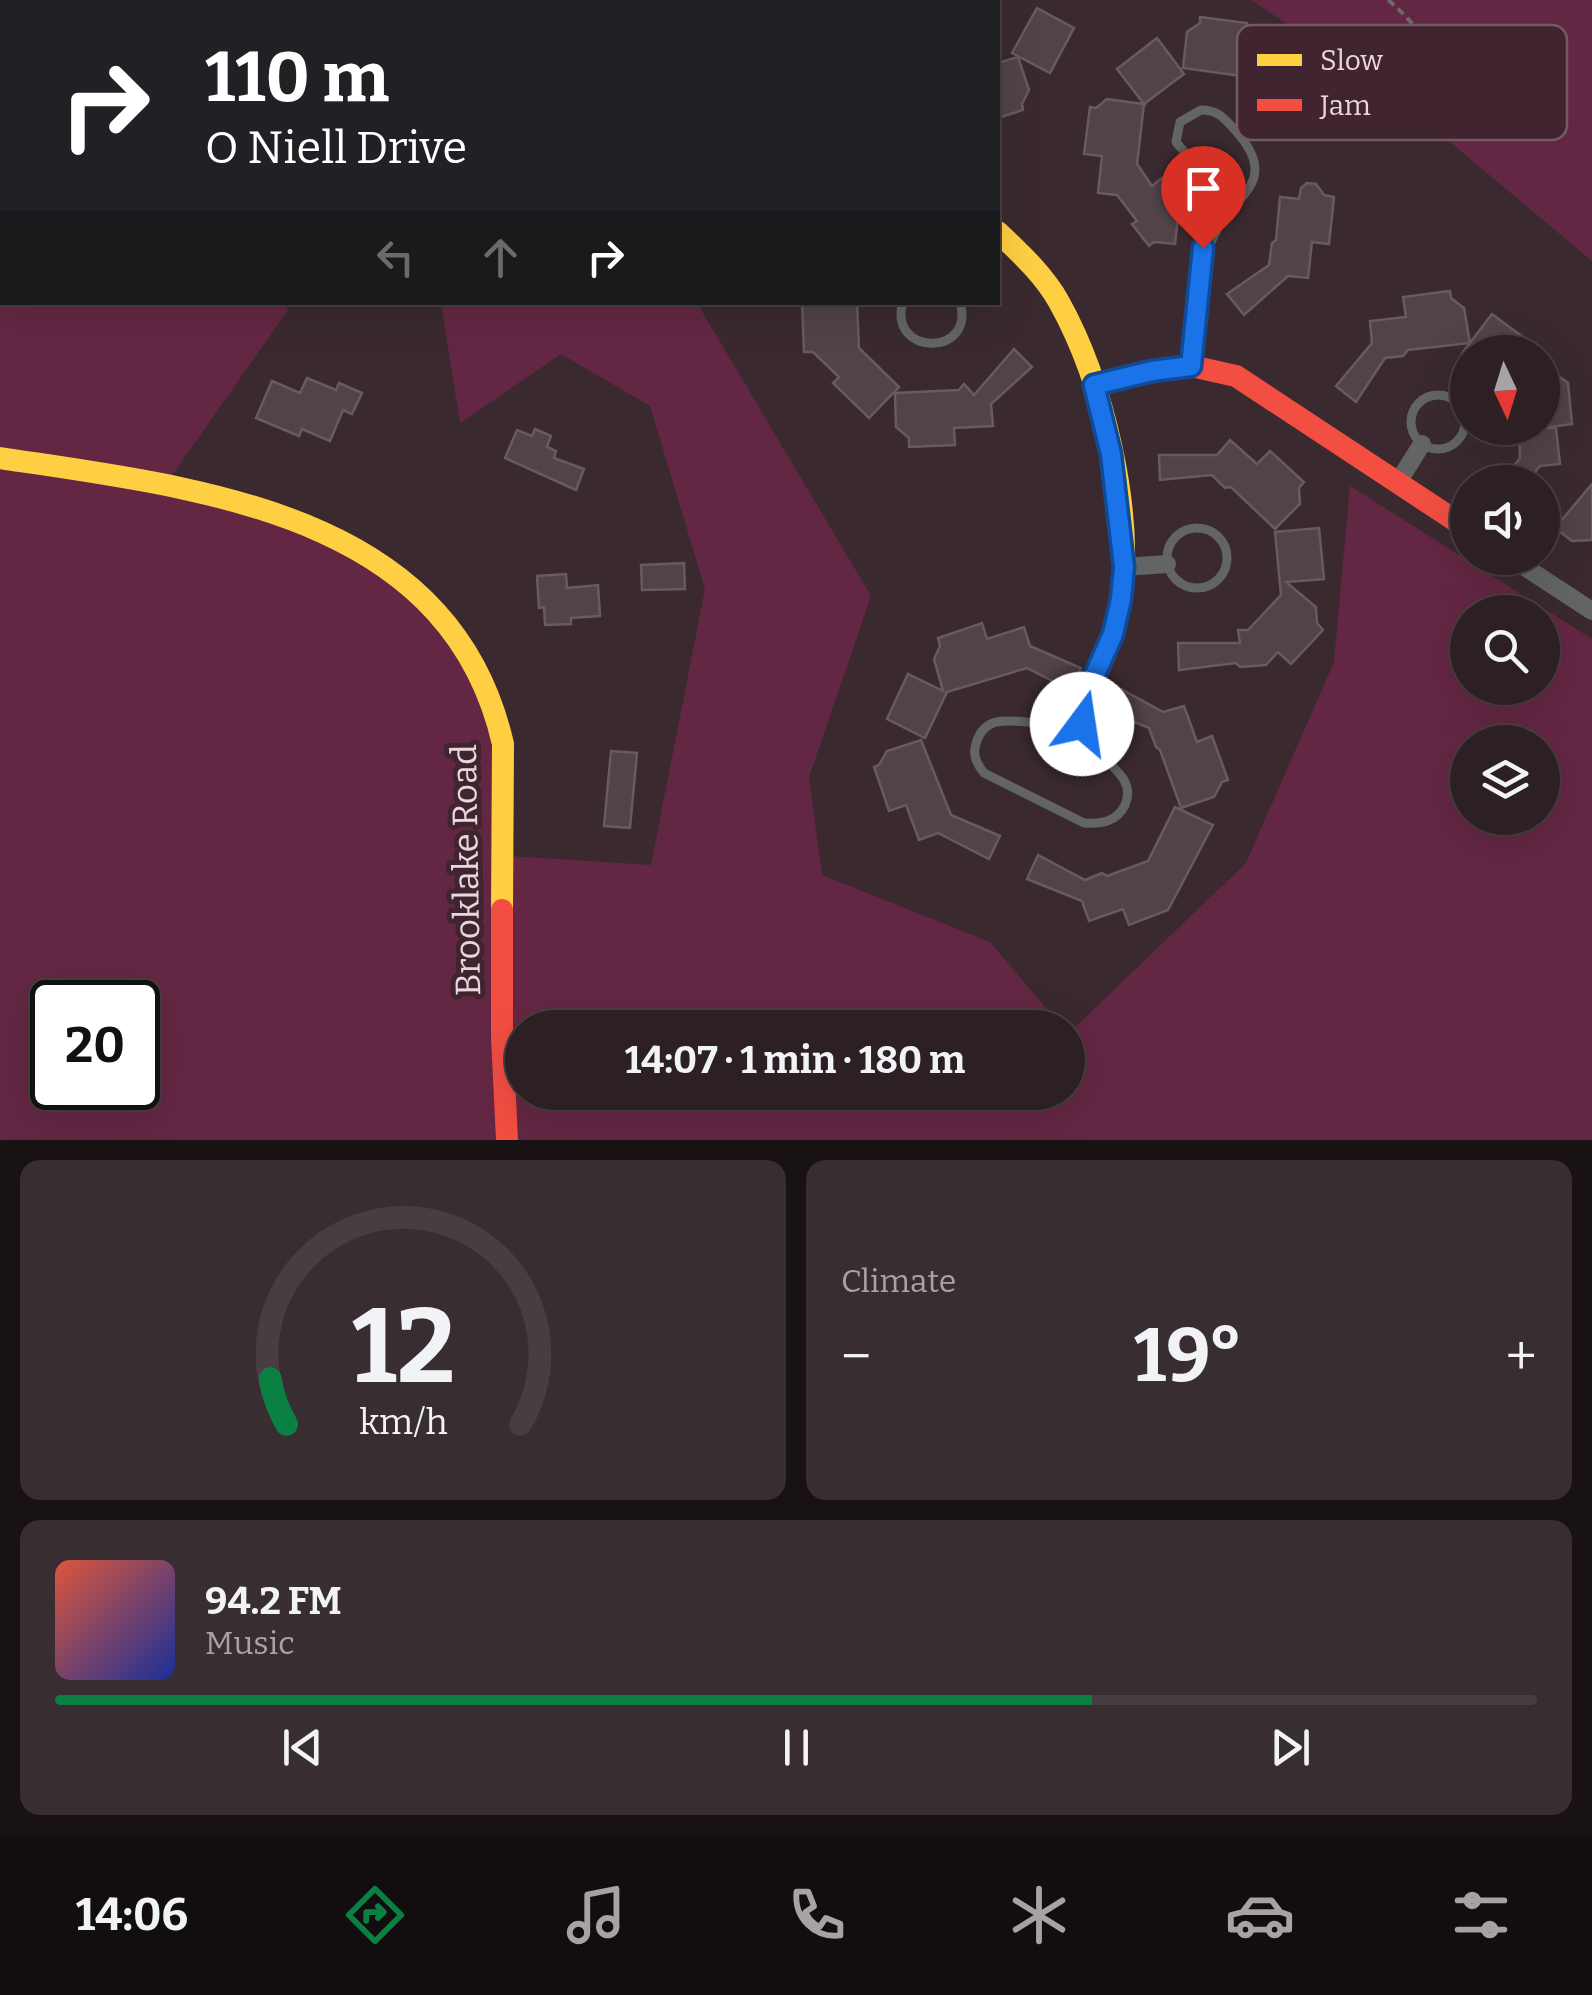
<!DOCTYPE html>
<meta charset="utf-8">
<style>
:root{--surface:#2c2024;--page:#382d31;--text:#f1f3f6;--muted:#a6a3a6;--line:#483e41;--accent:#0b8043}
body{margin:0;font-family:Bitter,serif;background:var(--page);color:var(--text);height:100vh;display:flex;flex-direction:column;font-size:38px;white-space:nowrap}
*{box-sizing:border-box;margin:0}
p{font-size:32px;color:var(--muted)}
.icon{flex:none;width:55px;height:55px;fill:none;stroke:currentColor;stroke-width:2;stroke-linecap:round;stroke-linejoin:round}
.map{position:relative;height:1140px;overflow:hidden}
.side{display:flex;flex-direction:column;gap:20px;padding:20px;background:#181214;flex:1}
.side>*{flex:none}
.guide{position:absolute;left:0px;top:0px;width:1000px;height:305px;box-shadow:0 10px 40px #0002,0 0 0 2px var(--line);background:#202124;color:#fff;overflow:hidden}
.needle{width:65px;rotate:176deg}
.buttons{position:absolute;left:1450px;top:335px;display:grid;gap:20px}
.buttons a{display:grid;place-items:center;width:110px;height:110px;border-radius:50%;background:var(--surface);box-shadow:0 10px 40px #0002,0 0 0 2px var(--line);font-size:50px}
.speed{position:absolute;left:30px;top:980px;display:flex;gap:20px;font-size:50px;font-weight:700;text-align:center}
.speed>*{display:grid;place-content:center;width:130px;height:130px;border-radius:50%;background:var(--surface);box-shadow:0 10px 40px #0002,0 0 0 2px var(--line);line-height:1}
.speed .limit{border:5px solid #111;border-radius:15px;background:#fff;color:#111}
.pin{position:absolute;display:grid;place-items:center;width:85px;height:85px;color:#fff;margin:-102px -42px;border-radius:50% 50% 50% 0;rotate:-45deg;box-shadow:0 0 10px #0007}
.pin .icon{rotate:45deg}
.me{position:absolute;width:110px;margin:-55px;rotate:14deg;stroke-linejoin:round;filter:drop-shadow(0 0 8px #0008)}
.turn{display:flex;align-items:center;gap:35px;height:210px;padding:0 40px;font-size:45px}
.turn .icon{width:130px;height:130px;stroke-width:2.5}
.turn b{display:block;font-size:70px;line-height:85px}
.lanes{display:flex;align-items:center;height:95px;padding:0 40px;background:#0003;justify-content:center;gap:50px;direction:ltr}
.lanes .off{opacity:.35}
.big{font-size:75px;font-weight:700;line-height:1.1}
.side .tile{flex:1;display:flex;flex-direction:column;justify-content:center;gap:15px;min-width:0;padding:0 35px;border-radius:20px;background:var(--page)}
.side .dial{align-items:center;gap:0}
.dial svg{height:260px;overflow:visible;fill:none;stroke:var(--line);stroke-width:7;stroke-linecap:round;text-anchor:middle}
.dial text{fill:var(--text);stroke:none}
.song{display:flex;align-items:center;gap:30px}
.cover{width:120px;height:120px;border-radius:15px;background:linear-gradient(135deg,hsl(10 70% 55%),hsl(230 70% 35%))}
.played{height:10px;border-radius:5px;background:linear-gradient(90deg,var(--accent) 70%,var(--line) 70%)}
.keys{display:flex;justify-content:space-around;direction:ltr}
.heat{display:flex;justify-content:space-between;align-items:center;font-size:55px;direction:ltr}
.side .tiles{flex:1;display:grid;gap:20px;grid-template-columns:1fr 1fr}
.tile:last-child{grid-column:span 2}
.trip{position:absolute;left:505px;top:1010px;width:580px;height:100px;border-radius:50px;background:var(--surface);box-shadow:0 10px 40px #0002,0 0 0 2px var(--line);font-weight:700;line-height:100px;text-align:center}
.menu{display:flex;height:160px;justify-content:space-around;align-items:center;background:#120d0e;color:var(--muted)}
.menu .icon{width:70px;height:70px}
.menu .selected{color:var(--accent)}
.menu b{font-size:45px;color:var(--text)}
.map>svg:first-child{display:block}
.green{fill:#642743;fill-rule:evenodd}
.building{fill:#514348;stroke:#685a5f;stroke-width:2.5}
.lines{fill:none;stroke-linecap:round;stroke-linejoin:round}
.path{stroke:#6b696a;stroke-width:4;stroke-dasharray:8 5;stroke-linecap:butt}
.lane{stroke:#626564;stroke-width:9}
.street{stroke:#626564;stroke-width:18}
.slow{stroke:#ffcf43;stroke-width:22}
.jam{stroke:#f24e42;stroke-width:22}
.route-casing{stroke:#114b97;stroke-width:25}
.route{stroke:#1a73e8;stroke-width:18}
.labels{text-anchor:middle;stroke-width:10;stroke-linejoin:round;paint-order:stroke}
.street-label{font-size:35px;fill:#e9d7dd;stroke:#40242f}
.key{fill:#40242f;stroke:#735a63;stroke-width:2.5}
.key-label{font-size:28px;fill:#e9d7dd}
</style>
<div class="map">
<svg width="1592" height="1140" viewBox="0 0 1592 1140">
<rect width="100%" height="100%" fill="#3a2a30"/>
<g class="green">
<path d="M0 0H207L2 2V302L286 303 288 310 168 481 339 536 449 630 491 701 494 855 651 865 705 589 650 406 561 354 460 423 441 303H697L871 596 809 777 822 875 990 942 1062 1027 522 1028V1092H1068V1034L1246 863 1334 662 1350 486 1592 639V1140H0ZM1468 612H1542V688H1468ZM1468 742H1542V818H1468ZM52 1002H138V1088H52Z"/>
<polygon points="1251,0 1592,0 1592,261 1400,100"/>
</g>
<g class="building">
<polygon points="1037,8 1074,28 1050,73 1012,53"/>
<polygon points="1200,17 1247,23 1245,38 1281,42 1278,65 1314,107 1293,122 1260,74 1246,84 1241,76 1183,68 1187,32 1200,23"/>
<polygon points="1157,38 1184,74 1144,104 1137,164 1152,186 1162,178 1188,211 1178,218 1175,244 1154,242 1149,246 1132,224 1137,221 1117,195 1098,193 1102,156 1084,154 1090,107 1096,108 1107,99 1144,104 1117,69"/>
<polygon points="1018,57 1029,90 1022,104 1023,110 998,118 998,63"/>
<polygon points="1307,183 1316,184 1324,195 1334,197 1329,244 1312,242 1308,278 1288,276 1244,315 1227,294 1269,265 1272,243 1276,240 1280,197 1299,199 1301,188"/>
<polygon points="1450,291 1451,298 1464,308 1470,343 1408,350 1403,356 1385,358 1356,402 1336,386 1372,343 1370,321 1406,317 1403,297"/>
<polygon points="802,302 857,302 859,348 899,387 869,418 833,383 839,377 813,352 804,352"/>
<polygon points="1492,314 1512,329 1544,352 1463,352"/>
<polygon points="1014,349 1032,367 991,404 993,426 954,428 955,445 909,447 909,438 896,427 895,393 959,390 964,384 974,395"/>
<polygon points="1542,364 1568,383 1572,424 1544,428 1556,428 1560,464 1540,466 1527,482 1501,482 1520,458 1519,428 1542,428"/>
<polygon points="307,378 336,390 339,383 362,393 352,414 343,410 330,441 302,429 299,436 256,418 272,381 300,393"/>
<polygon points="535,429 551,436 547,447 556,451 554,458 584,469 576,490 505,458 517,430 532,436"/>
<polygon points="1230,440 1257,464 1270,451 1304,482 1299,488 1300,504 1275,529 1231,487 1225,488 1212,475 1160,480 1159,455 1217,455"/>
<polygon points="1592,484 1592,540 1572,541 1555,528"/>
<polygon points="1319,528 1324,579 1286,582 1316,607 1317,623 1323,630 1291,664 1278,652 1266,665 1240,667 1236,663 1179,670 1178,643 1240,643 1238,630 1248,630 1281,595 1275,532"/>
<polygon points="684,563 685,589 642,590 641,565"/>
<polygon points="566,574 567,588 598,585 600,616 571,618 571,624 545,625 544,607 539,608 537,576"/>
<polygon points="982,623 987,639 1024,627 1030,646 1081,668 1070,690 1027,668 947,692 925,738 887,719 908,674 943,691 934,659 940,646 938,638"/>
<polygon points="1114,685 1163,712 1184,706 1197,742 1212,736 1228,780 1222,782 1214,797 1181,808 1160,750 1156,747 1149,728 1102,709"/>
<polygon points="921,740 951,815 1000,836 989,859 938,833 919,840 906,805 889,811 874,767 879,765 887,751"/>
<polygon points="611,751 637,753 630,828 604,826"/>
<polygon points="1175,807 1213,825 1168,910 1129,925 1123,909 1089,921 1082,901 1027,879 1038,855 1085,880 1102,873 1107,876 1148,861"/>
</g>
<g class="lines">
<path class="path" d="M1388 0C1427 32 1447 74 1467 119"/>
<g class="lane">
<polyline points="382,0 382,2"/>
<polyline points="995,0 995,2"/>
<polyline points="330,2 340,0"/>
<path d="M1201 110C1218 110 1224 118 1235 130 1274 173 1250 191 1215 224 1202 208 1209 193 1203 175 1197 162 1184 153 1176 142L1180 122Z"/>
<path d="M903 302C887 356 976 358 960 302"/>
<circle cx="1438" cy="422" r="27"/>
<circle cx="1197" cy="558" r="30"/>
<path d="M1080 708C1082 718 1082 731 1087 740 1100 762 1138 775 1125 805 1117 822 1101 824 1084 823L984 773C977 764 972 755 976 744 986 707 1024 726 1052 723 1064 721 1072 716 1080 708Z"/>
</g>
<g class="street">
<polyline points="533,0 534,2"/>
<polyline points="712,0 714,2"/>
<polyline points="885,2 886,2"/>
<polyline points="1191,366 1203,248 1215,224"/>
<polyline points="1398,482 1422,444"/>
<polyline points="1511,558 1592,611"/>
<polyline points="1124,567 1167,564"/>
</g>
<g class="slow">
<path d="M998 232C1020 253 1044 275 1059 302 1103 381 1134 510 1121 600 1116 638 1096 674 1080 708"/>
<path d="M0 458C196 488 450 511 503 744L502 910"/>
</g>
<g class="jam">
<polyline points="1094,385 1151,371 1191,366 1236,376 1468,529"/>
<polyline points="502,910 502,1037 507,1140"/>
</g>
</g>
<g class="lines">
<g class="route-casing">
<polyline id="route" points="1082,724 1080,708 1113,634 1121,599 1124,567 1111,454 1094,385 1152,371 1191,366 1203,248"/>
</g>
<use href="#route" class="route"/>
</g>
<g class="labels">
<g class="street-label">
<text transform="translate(466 870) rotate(-91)" y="12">Brooklake Road</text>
</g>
</g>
<rect x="1237" y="25" width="330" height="115" rx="15" class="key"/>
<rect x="1257" y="54" width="45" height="12" fill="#ffcf43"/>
<rect x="1257" y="99" width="45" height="12" fill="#f24e42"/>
<g class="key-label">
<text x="1320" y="70">Slow</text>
<text x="1320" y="115">Jam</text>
</g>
</svg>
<div class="buttons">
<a><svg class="needle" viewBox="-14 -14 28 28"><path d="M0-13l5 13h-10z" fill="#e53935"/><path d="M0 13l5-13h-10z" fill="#a6a3a6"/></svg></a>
<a><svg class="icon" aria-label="sound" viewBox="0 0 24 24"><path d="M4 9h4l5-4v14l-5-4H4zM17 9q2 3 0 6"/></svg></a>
<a><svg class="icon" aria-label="search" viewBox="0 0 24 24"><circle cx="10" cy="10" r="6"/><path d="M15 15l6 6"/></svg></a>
<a><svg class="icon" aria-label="layers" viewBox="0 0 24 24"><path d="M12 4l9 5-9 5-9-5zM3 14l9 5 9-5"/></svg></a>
</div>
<div class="speed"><div class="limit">20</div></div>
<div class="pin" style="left:1203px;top:248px;background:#d93025"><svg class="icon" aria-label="arrive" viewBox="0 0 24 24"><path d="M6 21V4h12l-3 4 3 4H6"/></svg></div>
<svg class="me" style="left:1082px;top:724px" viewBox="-20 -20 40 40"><circle r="19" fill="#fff"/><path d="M0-13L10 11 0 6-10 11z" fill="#1a73e8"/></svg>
<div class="trip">14:07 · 1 min · 180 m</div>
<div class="guide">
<div class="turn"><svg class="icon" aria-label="right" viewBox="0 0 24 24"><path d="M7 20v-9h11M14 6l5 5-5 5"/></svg><div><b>110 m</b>O Niell Drive</div></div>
<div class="lanes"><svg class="icon off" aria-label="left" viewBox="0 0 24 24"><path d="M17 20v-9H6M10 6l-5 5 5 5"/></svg><svg class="icon off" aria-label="ahead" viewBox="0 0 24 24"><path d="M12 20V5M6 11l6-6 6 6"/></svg><svg class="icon" aria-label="right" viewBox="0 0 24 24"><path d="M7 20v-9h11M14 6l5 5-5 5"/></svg></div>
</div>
</div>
<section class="side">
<div class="tiles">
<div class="tile dial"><svg viewBox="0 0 100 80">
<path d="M14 69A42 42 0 1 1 86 69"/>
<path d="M14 69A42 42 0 0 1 9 55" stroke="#0b8043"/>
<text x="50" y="56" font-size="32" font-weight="700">12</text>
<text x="50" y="72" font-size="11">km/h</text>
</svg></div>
<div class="tile"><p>Climate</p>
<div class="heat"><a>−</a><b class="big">19°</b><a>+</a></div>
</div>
<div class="tile">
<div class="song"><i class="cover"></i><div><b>94.2 FM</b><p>Music</p></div></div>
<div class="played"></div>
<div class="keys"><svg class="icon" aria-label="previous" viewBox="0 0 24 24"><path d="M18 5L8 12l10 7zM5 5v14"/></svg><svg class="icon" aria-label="pause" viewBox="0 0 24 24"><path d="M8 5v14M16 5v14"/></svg><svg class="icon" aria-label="next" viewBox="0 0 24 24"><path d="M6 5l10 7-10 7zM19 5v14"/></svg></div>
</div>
</div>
</section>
<nav class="menu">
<b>14:06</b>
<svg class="icon selected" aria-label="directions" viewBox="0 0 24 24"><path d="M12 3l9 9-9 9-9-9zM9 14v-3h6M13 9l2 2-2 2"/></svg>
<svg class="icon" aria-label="music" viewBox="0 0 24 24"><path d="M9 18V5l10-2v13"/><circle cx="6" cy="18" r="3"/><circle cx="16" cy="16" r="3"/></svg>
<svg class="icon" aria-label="phone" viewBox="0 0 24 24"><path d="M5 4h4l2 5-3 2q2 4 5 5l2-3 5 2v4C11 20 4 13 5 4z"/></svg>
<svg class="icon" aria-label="climate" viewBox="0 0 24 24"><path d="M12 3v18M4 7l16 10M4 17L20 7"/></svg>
<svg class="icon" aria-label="car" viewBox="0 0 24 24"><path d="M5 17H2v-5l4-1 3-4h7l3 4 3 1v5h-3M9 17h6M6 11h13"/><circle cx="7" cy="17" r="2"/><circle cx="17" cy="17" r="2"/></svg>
<svg class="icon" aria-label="filters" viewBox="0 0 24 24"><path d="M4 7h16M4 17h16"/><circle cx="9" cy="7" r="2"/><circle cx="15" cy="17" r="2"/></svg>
</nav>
